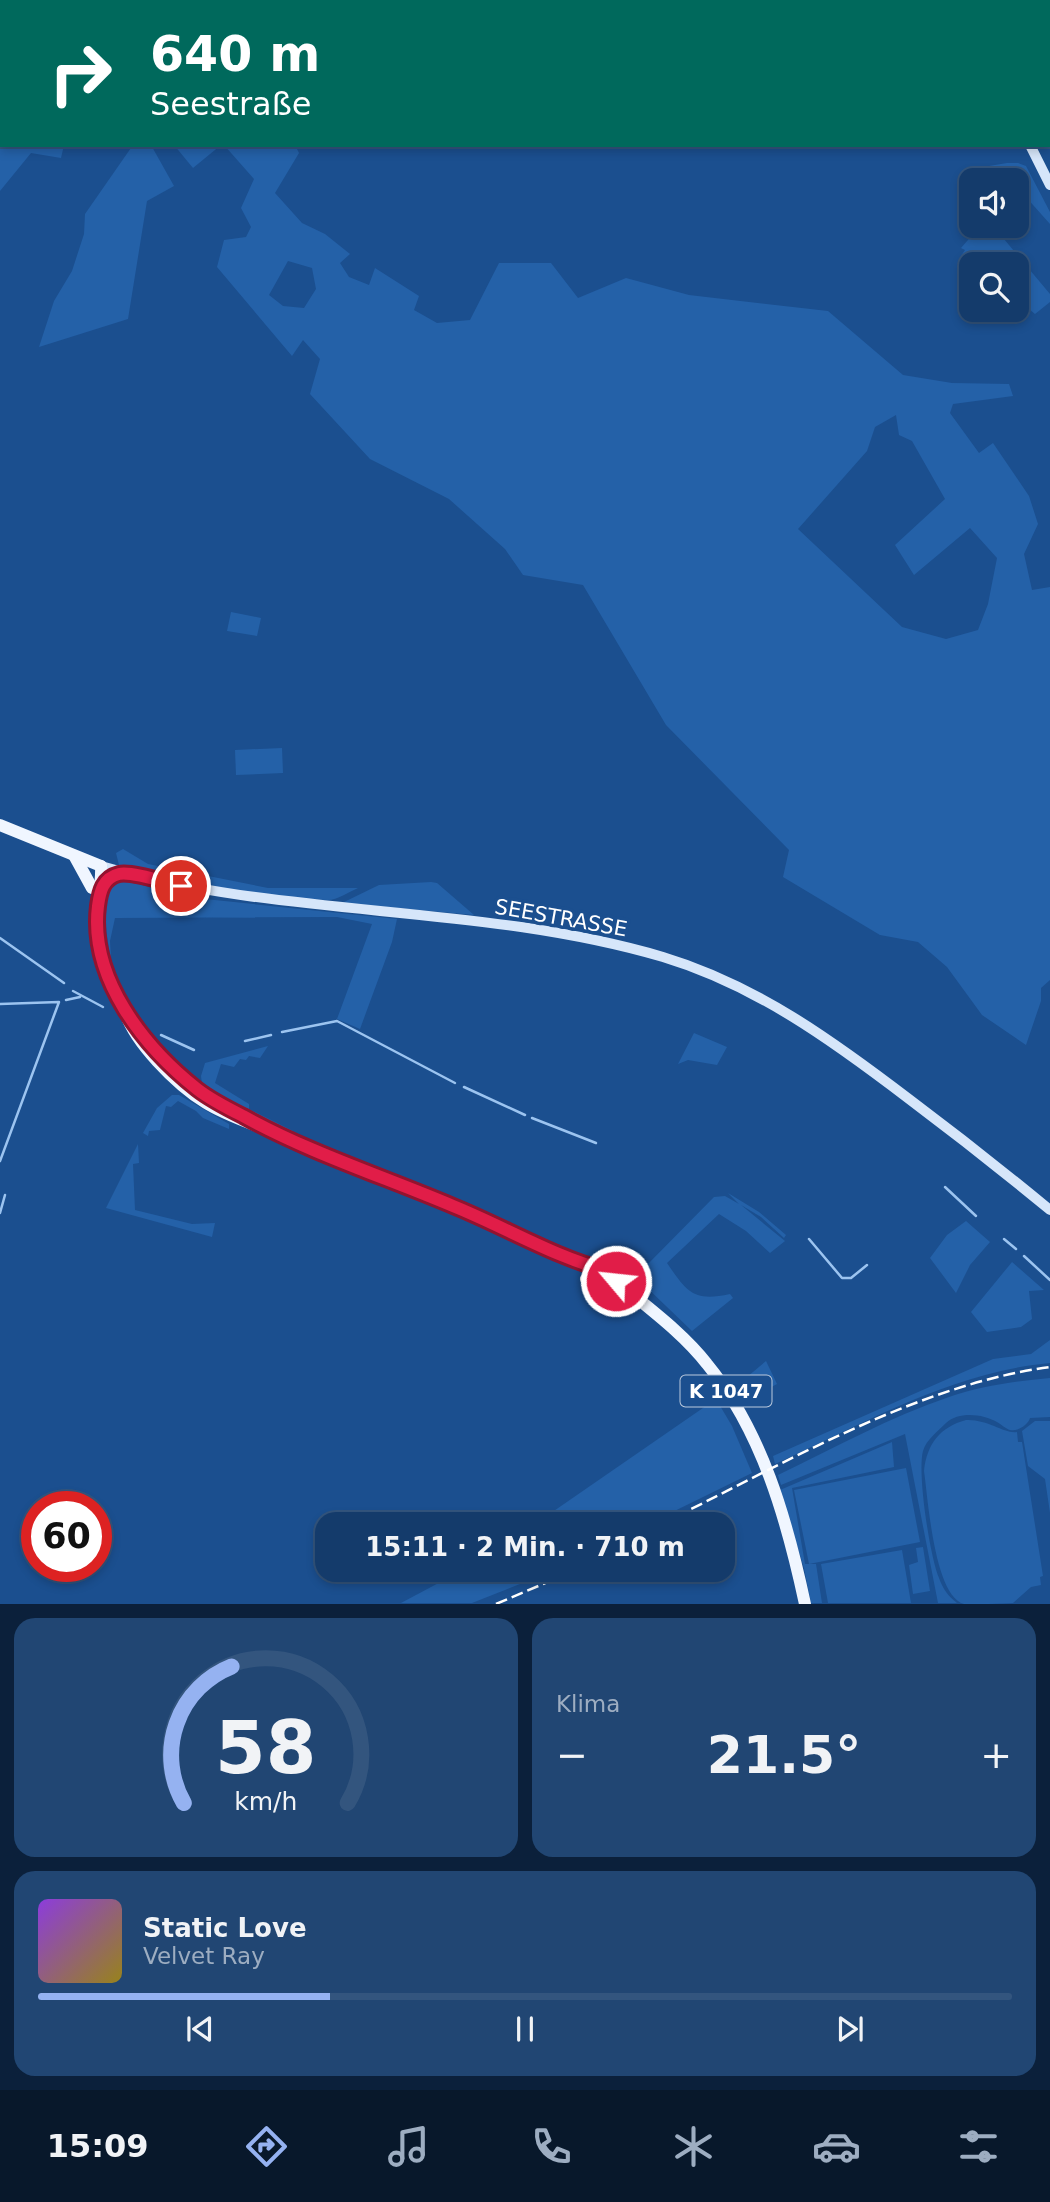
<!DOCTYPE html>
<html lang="de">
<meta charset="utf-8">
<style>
:root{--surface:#143b6b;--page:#214673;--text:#f1f3f6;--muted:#9dadc1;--line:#33557e;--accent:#95b2f1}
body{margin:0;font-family:"DejaVu Sans",sans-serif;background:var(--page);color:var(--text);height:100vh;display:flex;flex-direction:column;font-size:26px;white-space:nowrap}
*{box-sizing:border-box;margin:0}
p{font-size:23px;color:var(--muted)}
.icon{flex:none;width:38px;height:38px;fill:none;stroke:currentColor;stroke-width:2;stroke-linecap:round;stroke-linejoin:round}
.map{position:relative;height:1604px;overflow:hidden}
.side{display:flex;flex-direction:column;gap:14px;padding:14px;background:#0b203b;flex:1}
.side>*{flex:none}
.guide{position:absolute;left:0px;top:0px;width:1050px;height:147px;box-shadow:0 4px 10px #0003,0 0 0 2px var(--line);background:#00695c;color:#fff;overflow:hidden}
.fabs{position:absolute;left:959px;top:168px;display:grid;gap:14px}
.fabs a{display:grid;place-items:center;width:70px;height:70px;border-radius:14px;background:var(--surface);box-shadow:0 4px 10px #0003,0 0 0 2px var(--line);font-size:35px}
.speed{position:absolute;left:21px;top:1491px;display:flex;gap:14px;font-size:35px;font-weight:700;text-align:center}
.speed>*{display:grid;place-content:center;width:91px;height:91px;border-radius:50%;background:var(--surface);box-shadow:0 4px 10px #0003,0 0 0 2px var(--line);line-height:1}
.speed .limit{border:10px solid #d22;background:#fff;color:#111}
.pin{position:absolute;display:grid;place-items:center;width:60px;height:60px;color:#fff;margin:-30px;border:4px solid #fff;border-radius:50%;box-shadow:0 2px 7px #0007}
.me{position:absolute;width:77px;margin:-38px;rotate:298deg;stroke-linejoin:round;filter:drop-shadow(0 0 5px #0008)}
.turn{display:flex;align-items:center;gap:24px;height:147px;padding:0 35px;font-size:32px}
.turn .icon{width:91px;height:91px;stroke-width:2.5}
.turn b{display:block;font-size:49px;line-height:60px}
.big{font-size:52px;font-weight:800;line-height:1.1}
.side .tile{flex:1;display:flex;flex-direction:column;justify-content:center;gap:10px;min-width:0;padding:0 24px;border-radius:21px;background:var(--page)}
.side .dial{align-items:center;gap:0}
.dial svg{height:182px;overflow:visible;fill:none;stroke:var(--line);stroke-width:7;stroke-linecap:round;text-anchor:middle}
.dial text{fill:var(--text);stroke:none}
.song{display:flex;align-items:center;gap:21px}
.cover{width:84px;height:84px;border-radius:10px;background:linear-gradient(135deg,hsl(270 70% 55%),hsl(50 70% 35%))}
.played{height:7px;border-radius:4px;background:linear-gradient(90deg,var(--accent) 30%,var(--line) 30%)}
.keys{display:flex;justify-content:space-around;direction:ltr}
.heat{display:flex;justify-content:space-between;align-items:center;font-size:38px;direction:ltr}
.side .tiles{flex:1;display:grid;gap:14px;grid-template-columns:1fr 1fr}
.tile:last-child{grid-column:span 2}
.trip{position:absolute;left:315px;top:1512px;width:420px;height:70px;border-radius:21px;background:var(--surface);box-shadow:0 4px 10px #0003,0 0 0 2px var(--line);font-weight:800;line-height:70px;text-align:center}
.menu{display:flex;height:112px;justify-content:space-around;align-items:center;background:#08182b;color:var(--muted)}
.menu .icon{width:49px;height:49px}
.menu .on{color:var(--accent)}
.menu b{font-size:32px;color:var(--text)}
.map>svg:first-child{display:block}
.green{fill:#2461a8;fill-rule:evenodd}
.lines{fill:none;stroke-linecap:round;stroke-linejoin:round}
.stream{stroke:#9cc4f0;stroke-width:2.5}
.secondary{stroke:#d6e6fa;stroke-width:10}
.primary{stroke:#f0f6ff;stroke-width:12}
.rail{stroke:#fff;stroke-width:2.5;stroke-dasharray:12 5;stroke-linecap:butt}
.route-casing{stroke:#92132f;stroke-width:18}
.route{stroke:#e11d48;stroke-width:12}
.labels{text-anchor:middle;stroke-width:7;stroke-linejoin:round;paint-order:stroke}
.shield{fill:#1b4f8f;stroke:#bbcadd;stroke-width:2}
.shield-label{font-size:19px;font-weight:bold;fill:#fff}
.street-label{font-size:21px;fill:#fff;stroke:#1b4f8f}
</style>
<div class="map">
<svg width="1050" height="1604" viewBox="0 0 1050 1604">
<rect width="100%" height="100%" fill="#1b4f8f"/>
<g class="green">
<polygon points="0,100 2,145 64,145 61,158 31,153 0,191"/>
<polygon points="133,145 151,145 174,186 147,201 128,319 39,347 54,301 72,271 84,234 85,214"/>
<polygon points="174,145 221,145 193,168"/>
<path d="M224 145H295L299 153 275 193 302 223 325 234 350 254 340 263 349 277 369 285 375 268 419 296 414 310 437 323 470 320 499 263H551L578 298 626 278 689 295 828 311 903 375 952 383 1009 384 1013 396 953 404 950 413 979 453 993 443 1029 496 1038 524 1024 554 1032 590 1050 587V980L1041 988V1001L1026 1045 982 1015 947 967 918 942 880 935 783 877 789 850 666 725 583 585 523 575 505 549 449 499 370 459 310 394 320 359 303 340 292 356 217 267 224 240 246 237 251 227 241 208 254 179ZM288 261 312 268 316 289 304 308 283 306 269 295ZM896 415 899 435 912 441 945 499 895 545 914 575 970 528 997 558 988 604 978 630 946 639 902 627 798 529 867 451 875 427Z"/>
<path d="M1007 163H1018L1026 166 1050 212V224L1017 187V180C1009 180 1007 175 1000 174 991 171 985 175 977 168Z"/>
<polygon points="980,226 993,226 1050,294 1050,302 1035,314 1017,299 1017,264 972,264 961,256 965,250 961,248"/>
<polygon points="231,612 261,618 257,636 227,631"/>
<polygon points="282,748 283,773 236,775 235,750"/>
<path d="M123 849 148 864 268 888H358C349 892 337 900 328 900 267 899 178 883 119 865L116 853Z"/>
<path d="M129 882 195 898 397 919 392 942 360 1029 337 1019 372 924 337 917 115 918 110 941 111 959C106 933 102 909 109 883Z"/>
<polygon points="431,882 437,883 474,915 342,903 379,885"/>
<polygon points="694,1033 727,1047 717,1065 688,1060 678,1064"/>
<polygon points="268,1046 260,1058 249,1056 246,1060 240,1059 234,1067 221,1064 215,1083 249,1104 249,1109 293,1131 294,1135 243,1110 202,1084 201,1076 205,1063"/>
<polygon points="172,1095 179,1095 229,1124 229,1129 203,1118 196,1111 178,1101 171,1107 166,1106 160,1130 149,1131 148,1136 143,1133 157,1108"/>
<polygon points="138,1144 139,1163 133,1164 135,1210 192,1224 215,1223 212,1237 106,1208"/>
<path d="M728 1193 759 1212 786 1235 784 1238 761 1217 741 1205 785 1241 770 1253 746 1231 719 1214 667 1263C687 1292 693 1302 730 1294L733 1298 692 1331 641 1282 645 1267 714 1197 725 1196 739 1204Z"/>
<polygon points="966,1221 990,1242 970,1265 956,1293 930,1258 947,1235"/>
<polygon points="1012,1262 1044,1290 1029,1291 1032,1319 1021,1327 987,1332 971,1312"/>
<path d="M1050 1340V1363C952 1372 863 1424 775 1464L773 1456 993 1359 1031 1354Z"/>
<polygon points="766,1361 777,1384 758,1394 747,1377"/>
<path d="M1050 1378V1417L1030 1418C1029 1423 1019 1432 1010 1430 1006 1429 1001 1424 997 1422 983 1414 959 1411 946 1423 938 1431 926 1440 923 1451 917 1473 930 1557 939 1578 943 1589 948 1596 957 1603H938L905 1434 781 1485 778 1475C834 1448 890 1417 949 1397 981 1386 1017 1381 1050 1378Z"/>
<polygon points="716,1399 732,1426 752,1473 648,1524 535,1524"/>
<path d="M966 1420C988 1419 1004 1434 1017 1432L1018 1442H1022L1043 1576 1040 1577 1041 1585 1031 1587 1013 1603C998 1604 978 1604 964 1604 934 1596 928 1498 924 1471 927 1444 940 1427 966 1420Z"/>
<polygon points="1035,1421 1050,1421 1050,1513 1045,1479 1028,1466 1022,1431"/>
<polygon points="892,1442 894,1467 792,1488 805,1564 809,1564 794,1490 906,1468 920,1542 809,1564 816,1564 822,1603 811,1603 804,1568 780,1490"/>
<polygon points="923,1547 930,1591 913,1594 909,1565 918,1562 916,1548"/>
<polygon points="902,1550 911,1603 828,1603 821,1564"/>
<polygon points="463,1570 555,1570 472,1603 401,1603"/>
</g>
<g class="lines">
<g class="stream">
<polyline points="0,938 64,983"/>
<polyline points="73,991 103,1007"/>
<polyline points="66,1000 80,997"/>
<polyline points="0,1004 59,1002 0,1161"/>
<polyline points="282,1032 337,1021 455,1083"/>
<polyline points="161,1035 194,1050"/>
<polyline points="245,1041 271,1035"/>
<polyline points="464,1087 525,1115"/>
<polyline points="532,1118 596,1143"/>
<polyline points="945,1187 976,1216"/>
<polyline points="0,1213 5,1195"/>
<polyline points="809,1239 842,1278 851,1278 867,1265"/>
<polyline points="1004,1239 1016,1249"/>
<polyline points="1024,1256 1050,1280"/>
</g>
<g class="secondary">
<polyline points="958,0 959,2"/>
<polyline points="1030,145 1050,185"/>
<path d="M101 866C285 919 480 903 663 957 756 985 833 1041 909 1099 957 1135 1004 1172 1050 1210"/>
</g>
<g class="primary">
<polyline points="0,825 101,866"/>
<polyline points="75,857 92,888"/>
<path d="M101 866C102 882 98 895 97 910 95 948 108 984 129 1015"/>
<polyline points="102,885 111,877 123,872"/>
<path d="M124 1008C132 1041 177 1085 206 1103 227 1116 251 1123 274 1133 323 1155 372 1173 422 1193 481 1217 537 1248 597 1269"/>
<path d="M593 1270C603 1268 611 1271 617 1279L613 1290 593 1291 586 1279Z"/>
<path d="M616 1281C647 1307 682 1332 707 1364 762 1431 787 1520 805 1604"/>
</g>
<g class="rail">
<path d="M661 1524C782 1465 916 1385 1050 1367"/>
<polyline points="496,1604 576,1570"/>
</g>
</g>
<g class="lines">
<g class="route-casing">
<path id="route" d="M181 886C167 883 132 871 119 874 103 878 100 891 98 906 89 978 144 1047 197 1089 211 1100 227 1108 243 1116 310 1153 382 1176 453 1206 505 1227 554 1257 608 1271L613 1273 616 1281"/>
</g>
<use href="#route" class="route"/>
</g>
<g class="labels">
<rect class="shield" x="680.5" y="1375.5" width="91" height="31" rx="5"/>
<g class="shield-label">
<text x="726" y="1398">K 1047</text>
</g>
<g class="street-label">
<text transform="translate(561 918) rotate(10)" y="7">SEESTRASSE</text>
</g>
</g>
</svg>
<div class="fabs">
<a><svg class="icon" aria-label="sound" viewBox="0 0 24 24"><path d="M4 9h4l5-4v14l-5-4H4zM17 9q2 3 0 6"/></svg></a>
<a><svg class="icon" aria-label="search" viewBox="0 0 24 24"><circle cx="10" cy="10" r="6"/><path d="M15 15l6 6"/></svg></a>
</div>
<div class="speed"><div class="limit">60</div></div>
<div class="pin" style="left:181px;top:886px;background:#d93025"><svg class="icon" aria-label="arrive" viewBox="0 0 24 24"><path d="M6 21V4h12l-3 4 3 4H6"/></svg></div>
<svg class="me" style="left:616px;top:1281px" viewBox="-20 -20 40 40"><circle r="17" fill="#e11d48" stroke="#fff" stroke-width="3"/><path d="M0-11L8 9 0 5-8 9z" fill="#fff"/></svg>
<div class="trip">15:11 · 2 Min. · 710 m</div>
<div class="guide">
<div class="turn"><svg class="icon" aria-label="right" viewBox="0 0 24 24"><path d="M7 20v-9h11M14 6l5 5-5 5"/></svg><div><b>640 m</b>Seestraße</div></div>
</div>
</div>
<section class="side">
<div class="tiles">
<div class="tile dial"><svg viewBox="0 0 100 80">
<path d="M14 69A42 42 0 1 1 86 69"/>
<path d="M14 69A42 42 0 0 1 35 9" stroke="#95b2f1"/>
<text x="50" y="56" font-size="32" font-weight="700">58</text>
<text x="50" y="72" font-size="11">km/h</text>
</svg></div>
<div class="tile"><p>Klima</p>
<div class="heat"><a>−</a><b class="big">21.5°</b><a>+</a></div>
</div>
<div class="tile">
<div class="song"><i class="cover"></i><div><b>Static Love</b><p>Velvet Ray</p></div></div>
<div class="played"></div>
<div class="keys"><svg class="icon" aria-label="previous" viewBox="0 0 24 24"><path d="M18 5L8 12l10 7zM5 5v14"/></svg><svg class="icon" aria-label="pause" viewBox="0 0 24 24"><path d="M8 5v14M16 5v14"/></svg><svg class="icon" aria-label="next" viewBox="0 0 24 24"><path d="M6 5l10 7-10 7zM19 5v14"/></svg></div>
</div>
</div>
</section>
<nav class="menu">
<b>15:09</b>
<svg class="icon on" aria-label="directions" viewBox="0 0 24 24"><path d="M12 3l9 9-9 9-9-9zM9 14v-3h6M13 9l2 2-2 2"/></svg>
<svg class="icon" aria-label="music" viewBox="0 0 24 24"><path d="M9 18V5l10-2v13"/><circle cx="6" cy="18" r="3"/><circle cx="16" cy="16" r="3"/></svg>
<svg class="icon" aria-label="phone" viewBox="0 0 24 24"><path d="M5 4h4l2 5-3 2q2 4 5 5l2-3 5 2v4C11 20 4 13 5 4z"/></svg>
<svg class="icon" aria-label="climate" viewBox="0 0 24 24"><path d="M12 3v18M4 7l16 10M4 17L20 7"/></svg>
<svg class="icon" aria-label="car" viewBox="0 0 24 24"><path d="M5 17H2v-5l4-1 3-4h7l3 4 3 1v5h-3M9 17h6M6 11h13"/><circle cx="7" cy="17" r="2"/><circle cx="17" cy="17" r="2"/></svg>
<svg class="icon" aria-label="filters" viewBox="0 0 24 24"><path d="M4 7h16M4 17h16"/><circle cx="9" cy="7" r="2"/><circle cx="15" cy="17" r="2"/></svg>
</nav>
